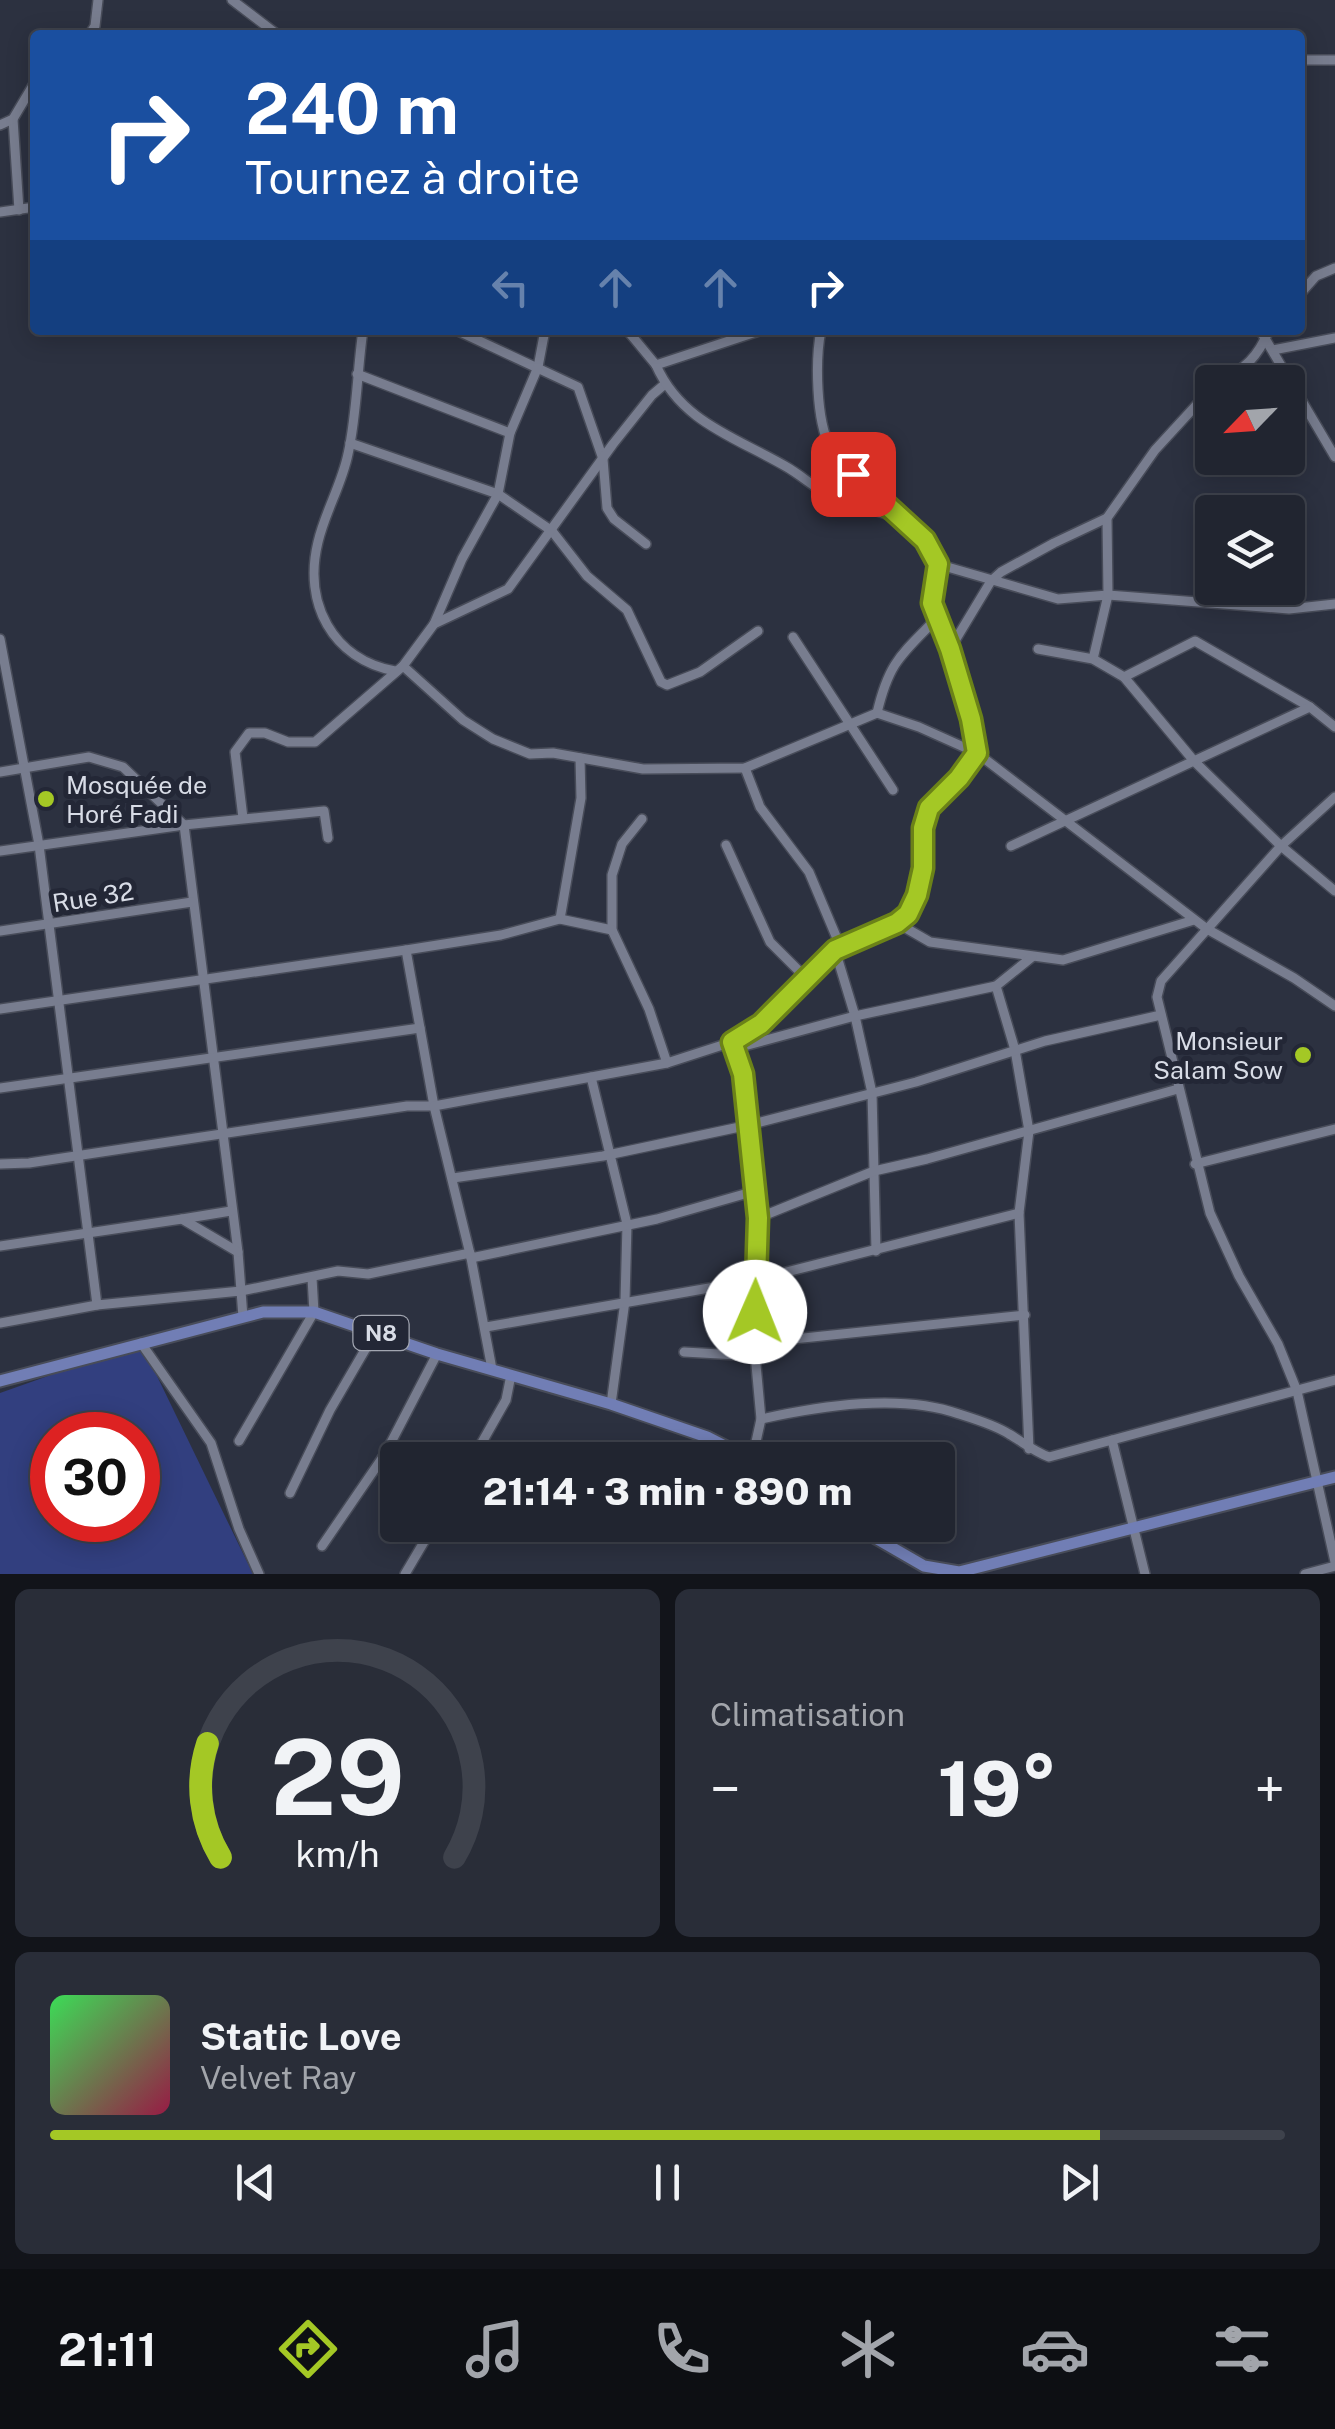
<!DOCTYPE html>
<html lang="fr">
<meta charset="utf-8">
<style>
:root{--surface:#212530;--page:#292d38;--text:#f1f3f6;--muted:#a2a5ab;--line:#3e424c;--accent:#a4c825}
body{margin:0;font-family:"Public Sans",sans-serif;background:var(--page);color:var(--text);height:100vh;display:flex;flex-direction:column;font-size:38px;white-space:nowrap}
*{box-sizing:border-box;margin:0}
p{font-size:32px;color:var(--muted)}
.icon{flex:none;width:55px;height:55px;fill:none;stroke:currentColor;stroke-width:2;stroke-linecap:round;stroke-linejoin:round}
.map{position:relative;height:1574px;overflow:hidden}
.details{display:flex;flex-direction:column;gap:15px;padding:15px;background:#12141a;flex:1}
.details>*{flex:none}
.guide{position:absolute;left:30px;top:30px;width:1275px;height:305px;border-radius:10px;box-shadow:0 5px 25px #0003,0 0 0 2px var(--line);background:#1a4fa0;color:#fff;overflow:hidden}
.needle{width:65px;rotate:245deg}
.controls{position:absolute;left:1195px;top:365px;display:grid;gap:20px}
.controls a{display:grid;place-items:center;width:110px;height:110px;border-radius:10px;background:var(--surface);box-shadow:0 5px 25px #0003,0 0 0 2px var(--line);font-size:50px}
.speed{position:absolute;left:30px;top:1412px;display:flex;gap:20px;font-size:50px;font-weight:700;text-align:center}
.speed>*{display:grid;place-content:center;width:130px;height:130px;border-radius:50%;background:var(--surface);box-shadow:0 5px 25px #0003,0 0 0 2px var(--line);line-height:1}
.speed .limit{border:15px solid #d22;background:#fff;color:#111}
.pin{position:absolute;display:grid;place-items:center;width:85px;height:85px;color:#fff;margin:-42px;border-radius:20px;box-shadow:0 5px 15px #0006}
.me{position:absolute;width:110px;margin:-55px;rotate:1deg;stroke-linejoin:round;filter:drop-shadow(0 0 8px #0008)}
.turn{display:flex;align-items:center;gap:35px;height:210px;padding:0 50px;font-size:45px}
.turn .icon{width:130px;height:130px;stroke-width:2.5}
.turn b{display:block;font-size:70px;line-height:85px}
.lanes{display:flex;align-items:center;height:95px;padding:0 50px;background:#0003;justify-content:center;gap:50px;direction:ltr}
.lanes .off{opacity:.35}
.big{font-size:75px;font-weight:800;line-height:1.1}
.details .tile{flex:1;display:flex;flex-direction:column;justify-content:center;gap:15px;min-width:0;padding:0 35px;border-radius:15px;background:var(--page)}
.details .dial{align-items:center;gap:0}
.dial svg{height:260px;overflow:visible;fill:none;stroke:var(--line);stroke-width:7;stroke-linecap:round;text-anchor:middle}
.dial text{fill:var(--text);stroke:none}
.song{display:flex;align-items:center;gap:30px}
.cover{width:120px;height:120px;border-radius:15px;background:linear-gradient(135deg,hsl(130 70% 55%),hsl(340 70% 35%))}
.played{height:10px;border-radius:5px;background:linear-gradient(90deg,var(--accent) 85%,var(--line) 85%)}
.keys{display:flex;justify-content:space-around;direction:ltr}
.heat{display:flex;justify-content:space-between;align-items:center;font-size:55px;direction:ltr}
.details .tiles{flex:1;display:grid;gap:15px;grid-template-columns:1fr 1fr}
.tile:last-child{grid-column:span 2}
.trip{position:absolute;left:380px;top:1442px;width:575px;height:100px;border-radius:10px;background:var(--surface);box-shadow:0 5px 25px #0003,0 0 0 2px var(--line);font-weight:800;line-height:100px;text-align:center}
.menu{display:flex;height:160px;justify-content:space-around;align-items:center;background:#0d0f13;color:var(--muted)}
.menu .icon{width:70px;height:70px}
.menu .on{color:var(--accent)}
.menu b{font-size:45px;color:var(--text)}
.map>svg:first-child{display:block}
.park{fill:#323f7f;fill-rule:evenodd}
.lines{fill:none;stroke-linecap:round;stroke-linejoin:round}
.minor-casing{stroke:#484c59;stroke-width:12}
.major-casing{stroke:#484c59;stroke-width:15}
.minor{stroke:#787d8f;stroke-width:9}
.major{stroke:#717eb5;stroke-width:11}
.route-casing{stroke:#6b8218;stroke-width:25}
.route{stroke:#a4c825;stroke-width:18}
.poi-dot{fill:#a4c825;stroke:#232736;stroke-width:4}
.labels{text-anchor:middle;stroke-width:10;stroke-linejoin:round;paint-order:stroke}
.shield{fill:#232736;stroke:#a2a6b1;stroke-width:2.5}
.shield-label{font-size:22px;font-weight:bold;fill:#d8dce6}
.poi-label{font-size:25px;fill:#d8dce6;stroke:#232736;text-anchor:start}
.street-label{font-size:25px;fill:#d8dce6;stroke:#232736}
</style>
<div class="map">
<svg width="1335" height="1574" viewBox="0 0 1335 1574">
<rect width="100%" height="100%" fill="#2c3140"/>
<path class="park" d="M141 1343 253 1574H0V1393ZM52 1435H138V1520H52Z"/>
<g class="lines">
<g class="minor-casing">
<g id="minor">
<polyline points="232,0 278,35"/>
<polyline points="89,35 95,26 98,0"/>
<polyline points="1300,60 1335,60"/>
<polyline points="13,119 19,210"/>
<polyline points="0,125 13,119 35,82"/>
<polyline points="0,212 35,207"/>
<polyline points="1300,294 1316,276 1335,268"/>
<path d="M363 330C357 371 357 414 348 454 342 484 325 512 318 542 303 603 332 659 395 671"/>
<polyline points="456,330 578,387 603,459 607,508 614,519 646,544"/>
<polyline points="627,330 656,365 762,330"/>
<path d="M821 330C815 360 816 420 830 447 842 472 883 500 904 519"/>
<polyline points="1260,330 1335,457"/>
<polyline points="1273,350 1335,338"/>
<polyline points="357,374 510,433"/>
<path d="M1219 382C1245 369 1258 357 1269 330"/>
<polyline points="350,443 498,494 552,531 587,576 627,610 661,682 667,685 700,672 758,631"/>
<polyline points="937,564 1058,599 1108,595 1289,609 1335,604"/>
<polyline points="434,624 462,559 498,494 510,433 538,367 545,330"/>
<polyline points="793,637 893,790"/>
<polyline points="0,639 39,845 97,1305"/>
<polyline points="950,649 991,581 1001,572 1054,543 1107,518 1155,450 1212,388"/>
<polyline points="1038,649 1093,659 1124,677 1194,761 1281,846 1335,891"/>
<polyline points="1093,659 1108,595 1107,518"/>
<polyline points="403,666 463,720 493,739 530,754 553,753 643,769 745,768 877,713 919,727 977,753 1207,929 1294,978 1335,1006"/>
<polyline points="1124,677 1195,641 1310,707 1335,727"/>
<path d="M877 713C889 662 901 655 936 619"/>
<polyline points="745,768 760,807 809,872 841,948"/>
<polyline points="0,772 89,757 123,767 184,825 238,1252 243,1317"/>
<polyline points="1335,797 1281,846 1161,981 1157,997 1210,1213 1239,1276 1278,1344 1297,1391 1335,1562"/>
<polyline points="243,818 235,752 249,733 265,733 288,742 315,742 403,666 434,624 508,589 613,444 652,395 665,384"/>
<polyline points="642,819 622,844 612,875 612,930 649,1009 667,1063"/>
<polyline points="726,845 770,942 807,979"/>
<polyline points="1011,846 1310,707"/>
<polyline points="0,851 184,825 324,811 328,838"/>
<polyline points="560,919 581,798 580,758"/>
<polyline points="897,923 930,942 1063,960 1194,920"/>
<polyline points="0,931 192,902"/>
<polyline points="835,950 855,1016 872,1093 876,1251"/>
<polyline points="996,986 1015,1050 1029,1131 1019,1213 1029,1449"/>
<polyline points="0,1009 406,950 501,935 560,919 612,930"/>
<polyline points="732,1042 748,1045 855,1016 996,986 1032,957"/>
<polyline points="591,1077 627,1224 625,1301 611,1404"/>
<polyline points="0,1088 420,1028"/>
<polyline points="0,1164 29,1163 407,1106 434,1106 406,950"/>
<polyline points="1195,1164 1335,1129"/>
<polyline points="453,1178 603,1156 749,1125 916,1082 1045,1041 1161,1015"/>
<polyline points="758,1218 874,1171 927,1159 1178,1089"/>
<polyline points="182,1219 231,1211"/>
<polyline points="0,1246 182,1219 238,1252"/>
<polyline points="471,1258 657,1219 755,1191 743,1073 732,1042"/>
<polyline points="0,1323 97,1305 241,1291 338,1271 368,1274 470,1253"/>
<polyline points="486,1327 755,1280 1019,1213"/>
<polyline points="141,1343 211,1443 239,1529 259,1574"/>
<polyline points="754,1343 1025,1315"/>
<polyline points="684,1352 755,1356"/>
<path d="M492 1369 471 1258 434 1106 667 1063 732 1042 761 1025 835 950 897 923 908 913 923 868V828L929 807 977 753C971 718 963 683 951 649 944 632 934 618 932 599 931 574 942 566 926 541 906 512 867 511 837 499 819 492 803 476 785 466 735 437 681 422 656 365"/>
<path d="M761 1419C820 1406 900 1393 959 1414 975 1419 995 1425 1009 1434 1023 1442 1033 1451 1049 1457L1335 1380"/>
<polyline points="1112,1440 1145,1574"/>
<polyline points="239,1441 314,1312 312,1278"/>
<polyline points="472,1460 506,1400 511,1375"/>
<polyline points="752,1460 761,1419 754,1343 758,1218 755,1191"/>
<polyline points="290,1493 330,1410 376,1331"/>
<polyline points="322,1546 385,1454 437,1354"/>
<polyline points="405,1574 434,1525"/>
<polyline points="1305,1574 1335,1566"/>
</g>
</g>
<g class="major-casing">
<g id="major">
<polyline points="0,1381 263,1312 314,1312 437,1354 611,1404 707,1437 752,1460"/>
<polyline points="853,1525 924,1566 959,1572 1335,1477"/>
</g>
</g>
<use href="#minor" class="minor"/>
<use href="#major" class="major"/>
</g>
<g class="lines">
<g class="route-casing">
<polyline id="route" points="755,1312 758,1218 743,1074 732,1042 761,1024 835,950 897,923 908,914 917,895 923,868 923,828 929,808 959,778 977,753 971,719 950,649 932,603 938,564 925,540 853,474"/>
</g>
<use href="#route" class="route"/>
</g>
<g class="poi-dot">
<circle cx="46" cy="799" r="10"/>
<circle cx="1303" cy="1055" r="10"/>
</g>
<g class="labels">
<rect class="shield" x="353.5" y="1316" width="55" height="34" rx="8"/>
<g class="shield-label">
<text x="381" y="1341">N8</text>
</g>
<g class="poi-label">
<text x="66" y="794">Mosquée de<tspan x="66" dy="29">Horé Fadi</tspan></text>
<text x="1283" y="1050" text-anchor="end">Monsieur<tspan x="1283" dy="29">Salam Sow</tspan></text>
</g>
<g class="street-label">
<text transform="translate(93 897) rotate(-9)" y="9">Rue 32</text>
</g>
</g>
</svg>
<div class="controls">
<a><svg class="needle" viewBox="-14 -14 28 28"><path d="M0-13l5 13h-10z" fill="#e53935"/><path d="M0 13l5-13h-10z" fill="#a2a5ab"/></svg></a>
<a><svg class="icon" aria-label="layers" viewBox="0 0 24 24"><path d="M12 4l9 5-9 5-9-5zM3 14l9 5 9-5"/></svg></a>
</div>
<div class="speed"><div class="limit">30</div></div>
<div class="pin" style="left:853px;top:474px;background:#d93025"><svg class="icon" aria-label="arrive" viewBox="0 0 24 24"><path d="M6 21V4h12l-3 4 3 4H6"/></svg></div>
<svg class="me" style="left:755px;top:1312px" viewBox="-20 -20 40 40"><circle r="19" fill="#fff"/><path d="M0-13L10 11 0 6-10 11z" fill="#a4c825"/></svg>
<div class="trip">21:14 · 3 min · 890 m</div>
<div class="guide">
<div class="turn"><svg class="icon" aria-label="right" viewBox="0 0 24 24"><path d="M7 20v-9h11M14 6l5 5-5 5"/></svg><div><b>240 m</b>Tournez à droite</div></div>
<div class="lanes"><svg class="icon off" aria-label="left" viewBox="0 0 24 24"><path d="M17 20v-9H6M10 6l-5 5 5 5"/></svg><svg class="icon off" aria-label="ahead" viewBox="0 0 24 24"><path d="M12 20V5M6 11l6-6 6 6"/></svg><svg class="icon off" aria-label="ahead" viewBox="0 0 24 24"><path d="M12 20V5M6 11l6-6 6 6"/></svg><svg class="icon" aria-label="right" viewBox="0 0 24 24"><path d="M7 20v-9h11M14 6l5 5-5 5"/></svg></div>
</div>
</div>
<section class="details">
<div class="tiles">
<div class="tile dial"><svg viewBox="0 0 100 80">
<path d="M14 69A42 42 0 1 1 86 69"/>
<path d="M14 69A42 42 0 0 1 10 34" stroke="#a4c825"/>
<text x="50" y="56" font-size="32" font-weight="700">29</text>
<text x="50" y="72" font-size="11">km/h</text>
</svg></div>
<div class="tile"><p>Climatisation</p>
<div class="heat"><a>−</a><b class="big">19°</b><a>+</a></div>
</div>
<div class="tile">
<div class="song"><i class="cover"></i><div><b>Static Love</b><p>Velvet Ray</p></div></div>
<div class="played"></div>
<div class="keys"><svg class="icon" aria-label="previous" viewBox="0 0 24 24"><path d="M18 5L8 12l10 7zM5 5v14"/></svg><svg class="icon" aria-label="pause" viewBox="0 0 24 24"><path d="M8 5v14M16 5v14"/></svg><svg class="icon" aria-label="next" viewBox="0 0 24 24"><path d="M6 5l10 7-10 7zM19 5v14"/></svg></div>
</div>
</div>
</section>
<nav class="menu">
<b>21:11</b>
<svg class="icon on" aria-label="directions" viewBox="0 0 24 24"><path d="M12 3l9 9-9 9-9-9zM9 14v-3h6M13 9l2 2-2 2"/></svg>
<svg class="icon" aria-label="music" viewBox="0 0 24 24"><path d="M9 18V5l10-2v13"/><circle cx="6" cy="18" r="3"/><circle cx="16" cy="16" r="3"/></svg>
<svg class="icon" aria-label="phone" viewBox="0 0 24 24"><path d="M5 4h4l2 5-3 2q2 4 5 5l2-3 5 2v4C11 20 4 13 5 4z"/></svg>
<svg class="icon" aria-label="climate" viewBox="0 0 24 24"><path d="M12 3v18M4 7l16 10M4 17L20 7"/></svg>
<svg class="icon" aria-label="car" viewBox="0 0 24 24"><path d="M5 17H2v-5l4-1 3-4h7l3 4 3 1v5h-3M9 17h6M6 11h13"/><circle cx="7" cy="17" r="2"/><circle cx="17" cy="17" r="2"/></svg>
<svg class="icon" aria-label="filters" viewBox="0 0 24 24"><path d="M4 7h16M4 17h16"/><circle cx="9" cy="7" r="2"/><circle cx="15" cy="17" r="2"/></svg>
</nav>
